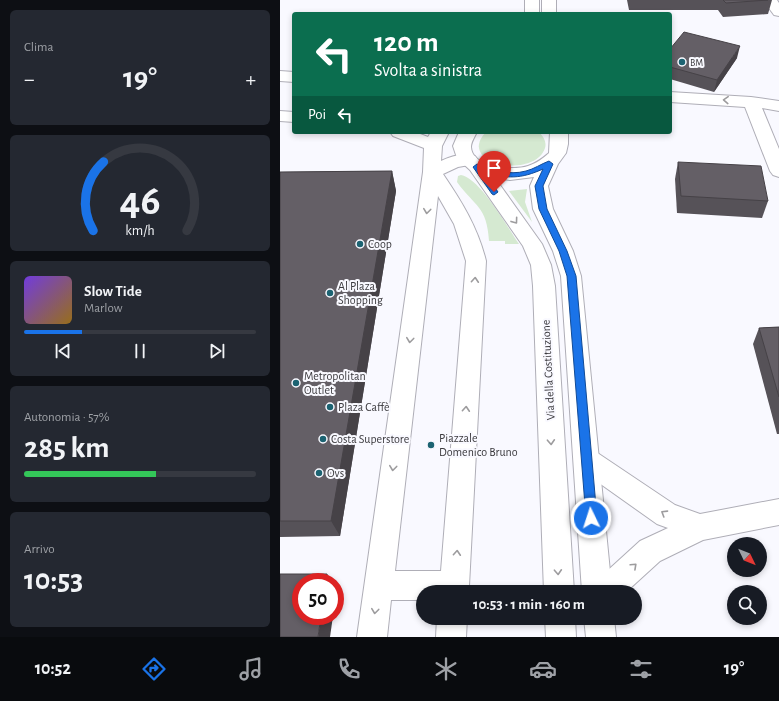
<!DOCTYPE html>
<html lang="it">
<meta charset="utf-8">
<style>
:root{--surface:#171b24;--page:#242831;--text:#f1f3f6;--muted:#9ea1a6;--line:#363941;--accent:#1a73e8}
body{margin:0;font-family:"Alegreya Sans",sans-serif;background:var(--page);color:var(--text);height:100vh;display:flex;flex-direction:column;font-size:15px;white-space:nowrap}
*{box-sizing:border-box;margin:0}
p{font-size:13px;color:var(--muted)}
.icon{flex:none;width:22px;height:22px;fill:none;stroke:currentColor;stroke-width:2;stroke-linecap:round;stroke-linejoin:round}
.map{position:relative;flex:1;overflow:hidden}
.side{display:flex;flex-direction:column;gap:10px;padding:10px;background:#0d0f14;width:280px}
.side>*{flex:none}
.banner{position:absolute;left:12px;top:12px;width:380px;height:122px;border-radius:4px;box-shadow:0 2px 6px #0003;background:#0b6e4f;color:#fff;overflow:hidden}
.needle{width:26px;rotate:133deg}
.tools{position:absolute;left:447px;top:537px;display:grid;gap:8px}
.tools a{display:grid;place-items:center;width:40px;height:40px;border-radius:50%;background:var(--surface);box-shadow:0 2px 6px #0003;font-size:20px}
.speed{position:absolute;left:12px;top:573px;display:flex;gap:8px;font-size:20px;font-weight:700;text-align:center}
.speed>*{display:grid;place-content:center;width:52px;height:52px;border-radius:50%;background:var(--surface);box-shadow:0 2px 6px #0003;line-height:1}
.speed .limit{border:6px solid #d22;background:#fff;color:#111}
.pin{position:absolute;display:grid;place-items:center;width:34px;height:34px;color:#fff;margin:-41px -17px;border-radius:50% 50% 50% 0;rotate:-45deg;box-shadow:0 0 4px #0007}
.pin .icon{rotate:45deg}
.me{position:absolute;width:44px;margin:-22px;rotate:356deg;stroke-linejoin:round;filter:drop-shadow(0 0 3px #0008)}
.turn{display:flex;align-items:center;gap:14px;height:84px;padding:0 16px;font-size:18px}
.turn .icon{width:52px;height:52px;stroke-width:2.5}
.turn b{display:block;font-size:28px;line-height:34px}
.then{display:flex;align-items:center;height:38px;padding:0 16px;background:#0003;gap:8px;font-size:15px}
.big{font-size:30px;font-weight:700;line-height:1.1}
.side .card{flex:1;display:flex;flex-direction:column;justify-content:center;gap:6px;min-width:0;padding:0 14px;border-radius:6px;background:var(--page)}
.side .dial{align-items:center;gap:0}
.dial svg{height:104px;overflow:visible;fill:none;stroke:var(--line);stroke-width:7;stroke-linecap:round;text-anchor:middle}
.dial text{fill:var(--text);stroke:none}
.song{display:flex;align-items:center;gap:12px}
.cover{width:48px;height:48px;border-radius:6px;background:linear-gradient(135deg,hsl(260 70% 55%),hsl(40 70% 35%))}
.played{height:4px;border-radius:2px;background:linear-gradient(90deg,var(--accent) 25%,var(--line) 25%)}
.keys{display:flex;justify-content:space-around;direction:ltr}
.heat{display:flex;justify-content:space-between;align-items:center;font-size:22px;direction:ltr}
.charge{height:6px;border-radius:3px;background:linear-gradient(90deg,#34c759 57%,var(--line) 0)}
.trip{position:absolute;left:136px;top:585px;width:226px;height:40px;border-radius:20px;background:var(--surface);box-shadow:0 2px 6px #0003;font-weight:700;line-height:40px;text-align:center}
.tabs{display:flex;height:64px;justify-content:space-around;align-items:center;background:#090b0e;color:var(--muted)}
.tabs .icon{width:28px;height:28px}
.tabs .selected{color:var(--accent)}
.tabs b{font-size:18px;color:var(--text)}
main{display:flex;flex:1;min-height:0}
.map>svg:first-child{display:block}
.green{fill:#d5e9d1}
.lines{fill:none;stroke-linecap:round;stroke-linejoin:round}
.minor-casing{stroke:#afaeb7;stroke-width:2}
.secondary-casing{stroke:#afaeb7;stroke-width:2}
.minor{fill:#fff;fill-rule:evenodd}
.secondary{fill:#fff;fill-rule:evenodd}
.wall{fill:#565258}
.shaded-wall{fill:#464247}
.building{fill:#645f66;stroke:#464247}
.oneway{stroke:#9d9c9e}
.route{fill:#1a73e8;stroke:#114b97}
.poi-dot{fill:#1c6372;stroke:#f9f9ff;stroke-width:1.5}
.labels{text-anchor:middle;stroke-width:4;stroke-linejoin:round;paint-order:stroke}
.far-poi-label{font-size:10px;fill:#3b3a3e;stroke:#f9f9ff;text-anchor:start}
.poi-label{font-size:12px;fill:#3b3a3e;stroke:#f9f9ff;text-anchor:start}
.street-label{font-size:12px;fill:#3b3a3e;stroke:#f9f9ff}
</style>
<main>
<section class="side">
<div class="card"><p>Clima</p>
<div class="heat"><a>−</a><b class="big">19°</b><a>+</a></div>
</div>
<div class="card dial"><svg viewBox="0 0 100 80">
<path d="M14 69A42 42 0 1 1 86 69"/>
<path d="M14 69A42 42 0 0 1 22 16" stroke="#1a73e8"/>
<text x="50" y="56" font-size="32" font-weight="700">46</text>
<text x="50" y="72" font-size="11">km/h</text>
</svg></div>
<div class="card">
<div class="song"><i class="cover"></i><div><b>Slow Tide</b><p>Marlow</p></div></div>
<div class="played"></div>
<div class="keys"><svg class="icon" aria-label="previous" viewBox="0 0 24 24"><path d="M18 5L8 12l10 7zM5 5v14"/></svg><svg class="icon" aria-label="pause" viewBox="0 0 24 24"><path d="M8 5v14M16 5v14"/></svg><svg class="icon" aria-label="next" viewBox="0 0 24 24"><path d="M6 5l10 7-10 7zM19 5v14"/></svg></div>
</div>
<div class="card"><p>Autonomia · 57%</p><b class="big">285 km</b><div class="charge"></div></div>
<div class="card"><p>Arrivo</p><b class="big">10:53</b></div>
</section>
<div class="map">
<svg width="499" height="637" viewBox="0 0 499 637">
<rect width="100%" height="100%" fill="#f9f9ff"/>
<g class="green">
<path d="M206 132H259C263 136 267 142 265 148 254 180 175 164 206 132Z"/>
<path d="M181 175C200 178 228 228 239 244H225V241H209C207 206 195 207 177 182L178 176Z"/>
<polygon points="247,189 245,202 252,222 229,191"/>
</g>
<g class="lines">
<g class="minor-casing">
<g id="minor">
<polygon points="483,0 497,0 499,3 499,16 494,15"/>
<polygon points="0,71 14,72 14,82 0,81"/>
<polygon points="390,92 471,97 499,101 499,111 482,108 499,149 499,177 493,175 490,171 465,107 390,102"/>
<polygon points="0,111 14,112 14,122 0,121"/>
<path d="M110 132H135L148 137 151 132H169L162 146 161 161C171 156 184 153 195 156L198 160 195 164 178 167 163 174C182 202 198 228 206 261L189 586V592H143V600H111L107 637H77L143 172 144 148 113 136ZM158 196 174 224 186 261 161 571H115Z"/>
<polygon points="307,448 316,452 395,505 420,514 499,499 499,525 423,540 380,561 346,592 310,592 315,582 360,541 388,528 377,524 298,468 294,460 298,452"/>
<polygon points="157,618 187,618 186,637 156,637"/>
</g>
</g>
<g class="secondary-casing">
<g id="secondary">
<rect x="245" y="0" width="14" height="14"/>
<rect x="262" y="0" width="14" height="14"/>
<path d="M179 132H197C195 136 191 142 191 147 192 168 233 171 248 166 257 163 262 159 269 153L270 132H288V144L286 153 278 164 268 186 273 209 293 251 301 276 332 592H302L281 276 273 251 253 209 250 186 254 177 230 180 215 178 262 244 271 265 275 286 294 592H264L253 286 251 265 243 246 190 170 177 158 173 146Z"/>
<polygon points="265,618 295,618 296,637 266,637"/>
<polygon points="304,618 334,618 336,637 306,637"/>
</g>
</g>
<use href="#minor" class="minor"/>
<use href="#secondary" class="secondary"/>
</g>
<g class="wall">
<polygon points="347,0 492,0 488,14 443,17 438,10 349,10"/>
<polygon points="390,49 457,58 434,92 390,79"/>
<polygon points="398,162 488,201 482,218 397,213 395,179"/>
<polygon points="112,171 116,191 60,536 0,537 0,172"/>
<polygon points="499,327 499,434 497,434 473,344 479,328"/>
</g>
<g class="shaded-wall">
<polygon points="460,46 457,58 434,92 437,80"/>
<polygon points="112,171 116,191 60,536 51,521"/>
<polygon points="47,574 53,582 46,582"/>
<polygon points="55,585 57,588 55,600"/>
<polygon points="41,616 53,616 50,637 38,637"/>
</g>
<g class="building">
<polygon points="443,0 488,0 446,3"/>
<polygon points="404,32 460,46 437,80 390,67 390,49"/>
<polygon points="398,162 481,166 488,201 401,196"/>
<polygon points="112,171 51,521 0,521 0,172"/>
<polygon points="499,327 499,397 479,328"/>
<polygon points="0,574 47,574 46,582 21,582 21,616 41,616 38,637 0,637"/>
</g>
<defs><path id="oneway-chevron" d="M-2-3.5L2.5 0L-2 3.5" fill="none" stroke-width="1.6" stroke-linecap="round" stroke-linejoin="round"/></defs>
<g class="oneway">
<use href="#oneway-chevron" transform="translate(446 100) rotate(-177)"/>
<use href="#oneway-chevron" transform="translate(147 211) rotate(97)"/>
<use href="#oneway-chevron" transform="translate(235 221) rotate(54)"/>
<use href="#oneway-chevron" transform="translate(195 280) rotate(-86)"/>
<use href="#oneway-chevron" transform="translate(130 340) rotate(97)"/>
<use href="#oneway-chevron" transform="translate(186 409) rotate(-86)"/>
<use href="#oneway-chevron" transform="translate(271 442) rotate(87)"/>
<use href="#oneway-chevron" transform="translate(113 468) rotate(97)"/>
<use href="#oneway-chevron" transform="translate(384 513) rotate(-148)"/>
<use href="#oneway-chevron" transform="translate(177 553) rotate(-86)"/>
<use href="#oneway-chevron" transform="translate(354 566) rotate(-43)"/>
<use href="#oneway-chevron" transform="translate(278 572) rotate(87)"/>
<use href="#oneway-chevron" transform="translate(95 611) rotate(97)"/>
</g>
<path class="route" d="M269 161 273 164 263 186 267 209 287 251 296 276 317 518 315 522 311 524 307 522 306 518 287 276 279 251 259 209 255 186 263 169C241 179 227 179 204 172L218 192 214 195 212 194 193 167 197 164C213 169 228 176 246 171 254 169 261 164 269 161Z"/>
<g class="poi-dot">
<circle cx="402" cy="62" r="4"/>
<circle cx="80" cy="244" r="4"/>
<circle cx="50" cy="293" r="4"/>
<circle cx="16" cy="383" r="4"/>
<circle cx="50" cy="407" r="4"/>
<circle cx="43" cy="439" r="4"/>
<circle cx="151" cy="445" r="4"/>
<circle cx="39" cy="473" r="4"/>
</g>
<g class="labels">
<g class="far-poi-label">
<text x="410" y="66">BM</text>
</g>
<g class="poi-label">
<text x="88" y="248">Coop</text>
<text x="58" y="290">Al Plaza<tspan x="58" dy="14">Shopping</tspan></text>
<text x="24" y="380">Metropolitan<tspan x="24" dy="14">Outlet</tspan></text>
<text x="58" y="411">Plaza Caffè</text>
<text x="159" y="442">Piazzale<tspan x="159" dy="14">Domenico Bruno</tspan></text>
<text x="51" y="443">Costa Superstore</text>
<text x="47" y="477">Ovs</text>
</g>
<g class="street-label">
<text transform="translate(268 370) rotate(-93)" y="4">Via della Costituzione</text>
</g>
</g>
</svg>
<div class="tools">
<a><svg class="needle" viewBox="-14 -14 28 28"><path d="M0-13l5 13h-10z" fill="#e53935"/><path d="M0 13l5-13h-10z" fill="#9ea1a6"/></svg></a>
<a><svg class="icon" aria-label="search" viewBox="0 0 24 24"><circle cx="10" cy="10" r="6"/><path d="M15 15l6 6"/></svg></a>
</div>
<div class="speed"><div class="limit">50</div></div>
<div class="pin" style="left:214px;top:192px;background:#d93025"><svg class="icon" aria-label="arrive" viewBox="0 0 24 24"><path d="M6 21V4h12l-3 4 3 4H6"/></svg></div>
<svg class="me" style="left:311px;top:518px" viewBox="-20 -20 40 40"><circle r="17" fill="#1a73e8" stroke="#fff" stroke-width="3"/><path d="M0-11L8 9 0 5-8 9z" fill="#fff"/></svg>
<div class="trip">10:53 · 1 min · 160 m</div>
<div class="banner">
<div class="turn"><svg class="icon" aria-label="left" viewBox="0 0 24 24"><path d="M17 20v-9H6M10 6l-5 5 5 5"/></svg><div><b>120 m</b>Svolta a sinistra</div></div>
<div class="then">Poi<svg class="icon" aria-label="left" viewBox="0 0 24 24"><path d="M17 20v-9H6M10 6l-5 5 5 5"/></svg></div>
</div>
</div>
</main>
<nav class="tabs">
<b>10:52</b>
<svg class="icon selected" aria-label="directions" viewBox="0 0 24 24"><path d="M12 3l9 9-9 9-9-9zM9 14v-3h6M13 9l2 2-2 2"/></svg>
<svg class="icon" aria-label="music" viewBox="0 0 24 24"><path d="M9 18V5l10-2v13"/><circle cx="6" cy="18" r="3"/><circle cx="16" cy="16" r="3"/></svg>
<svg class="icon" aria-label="phone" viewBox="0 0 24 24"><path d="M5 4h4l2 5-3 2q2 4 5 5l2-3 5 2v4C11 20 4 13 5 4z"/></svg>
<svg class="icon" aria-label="climate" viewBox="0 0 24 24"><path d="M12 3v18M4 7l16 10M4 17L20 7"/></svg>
<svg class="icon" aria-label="car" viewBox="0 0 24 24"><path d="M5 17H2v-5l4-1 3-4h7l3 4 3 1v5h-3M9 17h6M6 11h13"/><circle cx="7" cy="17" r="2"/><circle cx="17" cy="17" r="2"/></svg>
<svg class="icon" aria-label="filters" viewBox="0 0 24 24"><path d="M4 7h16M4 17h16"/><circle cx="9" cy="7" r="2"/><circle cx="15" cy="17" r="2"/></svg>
<b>19°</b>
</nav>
